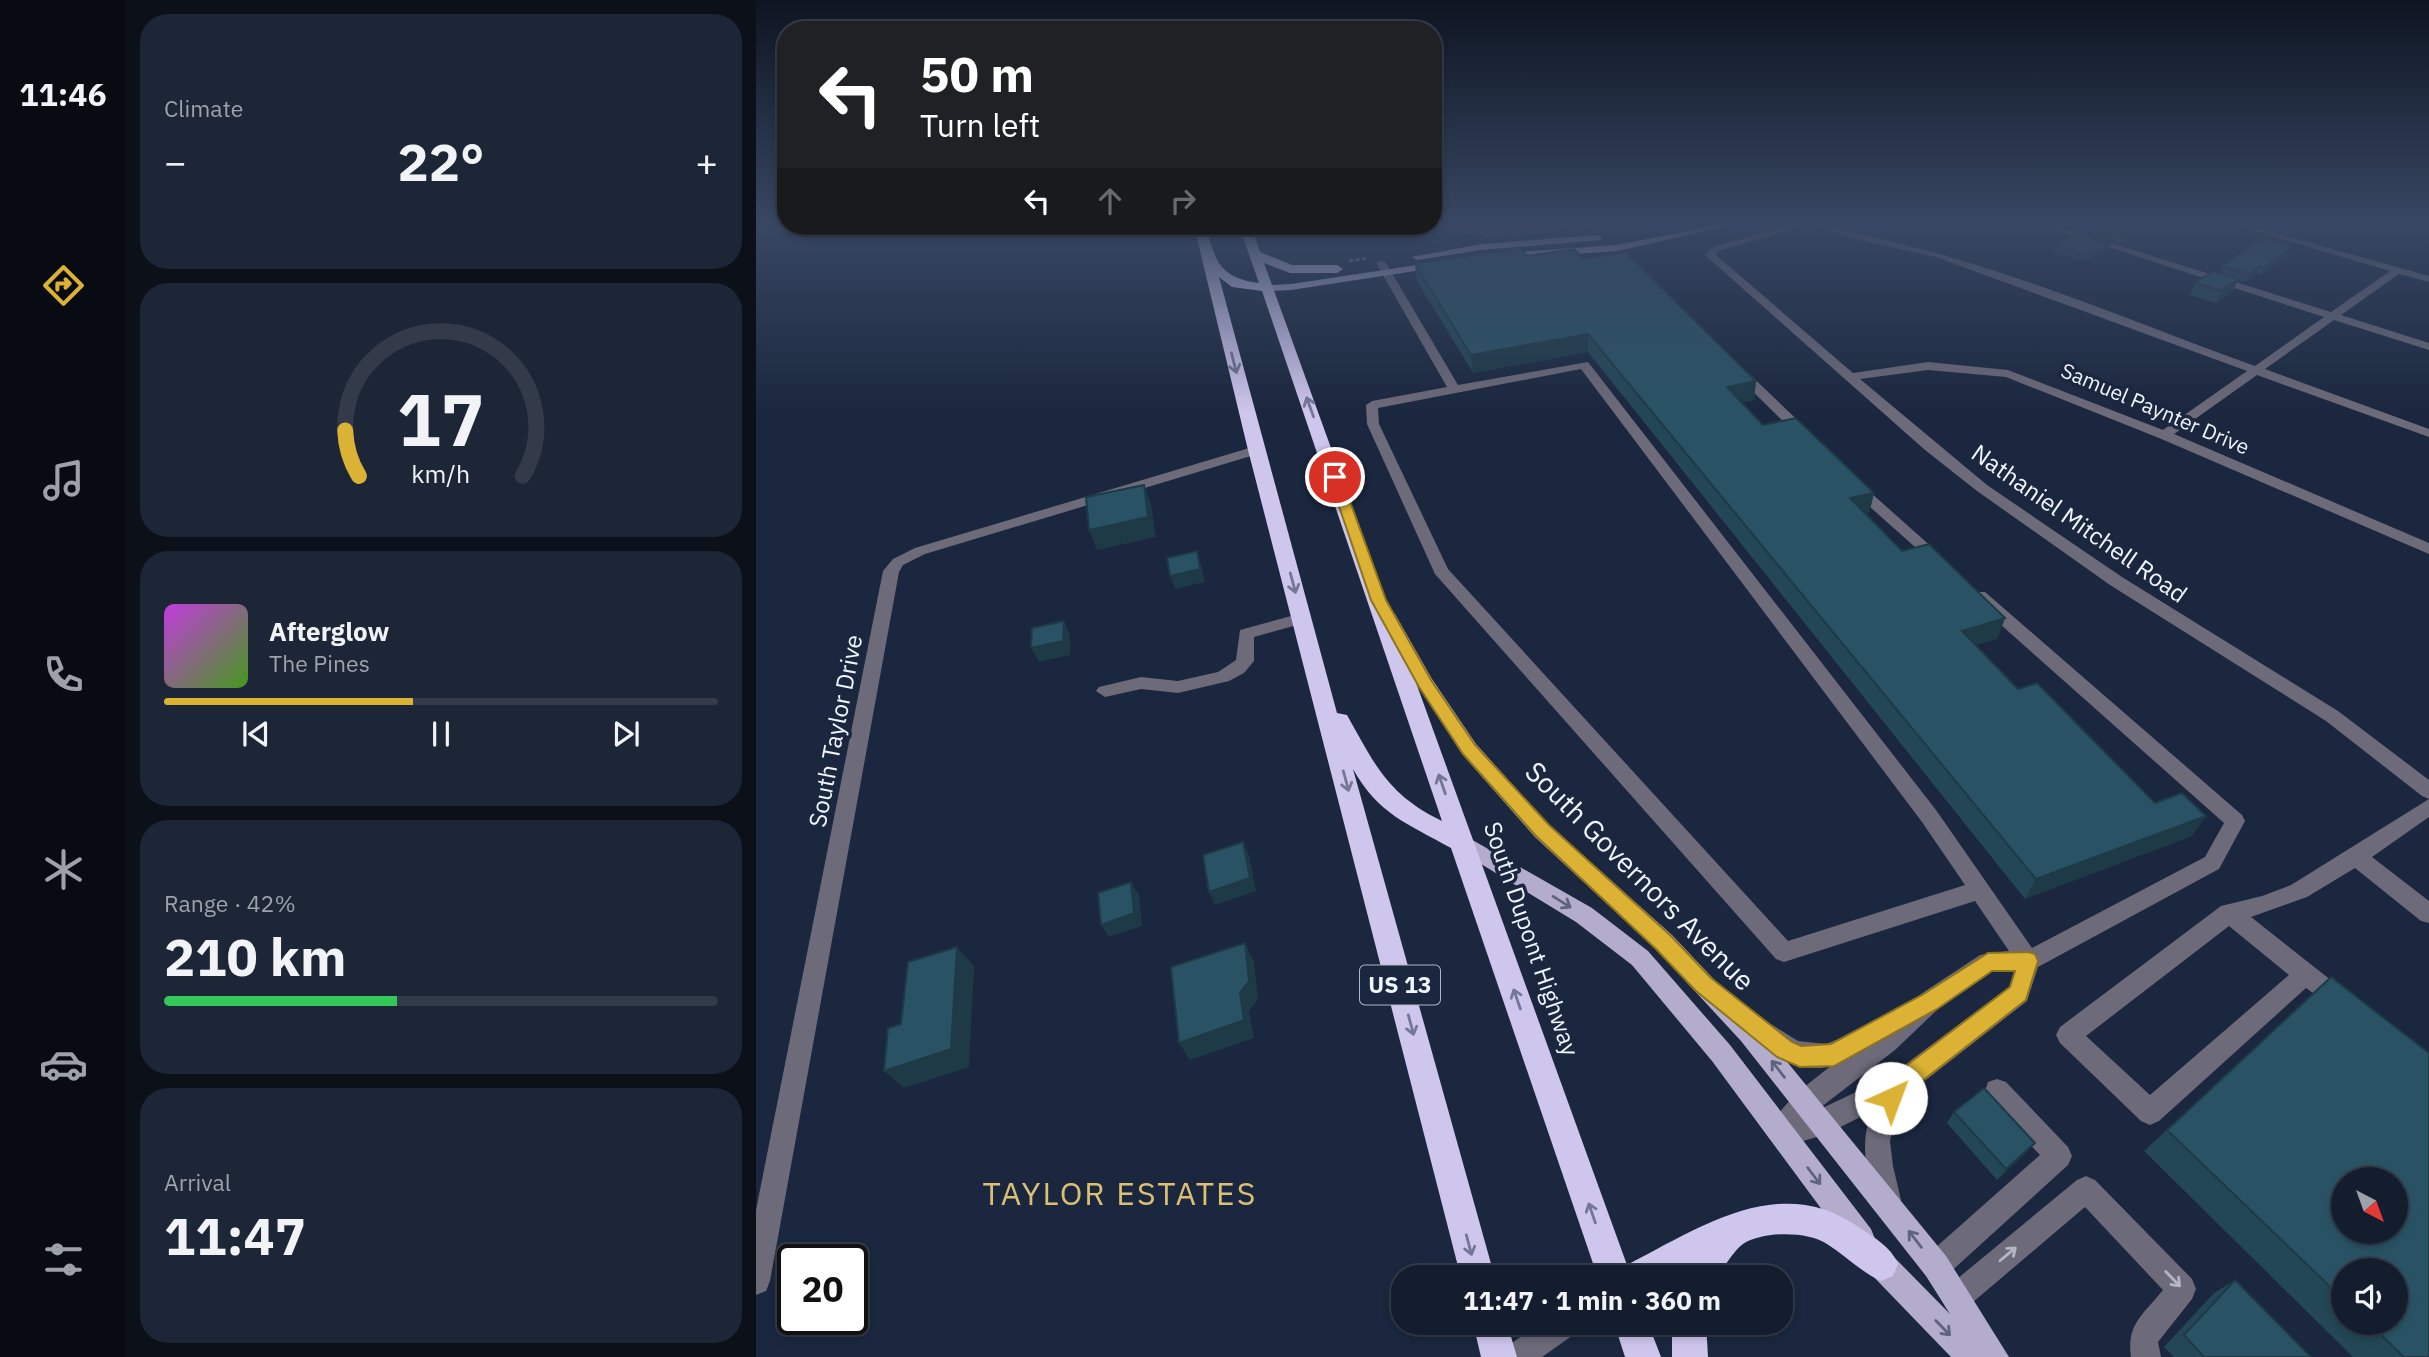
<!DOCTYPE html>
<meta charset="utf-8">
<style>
:root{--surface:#141d2e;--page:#1d2636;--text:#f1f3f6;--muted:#9da2aa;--line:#333b4a;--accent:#dbb233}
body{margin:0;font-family:"IBM Plex Sans",sans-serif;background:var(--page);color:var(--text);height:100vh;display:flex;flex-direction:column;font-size:26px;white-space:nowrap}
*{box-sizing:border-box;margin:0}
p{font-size:23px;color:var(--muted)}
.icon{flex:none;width:38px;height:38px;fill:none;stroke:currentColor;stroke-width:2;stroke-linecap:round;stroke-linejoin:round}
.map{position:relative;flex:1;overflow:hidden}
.drawer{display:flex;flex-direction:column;gap:14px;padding:14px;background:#0b1019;width:630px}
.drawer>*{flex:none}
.hud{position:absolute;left:21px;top:21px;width:665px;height:214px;border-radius:28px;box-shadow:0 4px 10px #0003,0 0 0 2px var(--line);background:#202124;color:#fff;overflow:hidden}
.needle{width:46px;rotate:139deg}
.controls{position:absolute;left:1575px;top:1167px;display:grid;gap:14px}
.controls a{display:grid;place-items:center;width:77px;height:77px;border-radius:50%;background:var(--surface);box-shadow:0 4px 10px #0003,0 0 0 2px var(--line);font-size:35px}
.speed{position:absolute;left:21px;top:1244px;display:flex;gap:14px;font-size:35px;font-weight:700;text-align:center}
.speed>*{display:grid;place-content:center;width:91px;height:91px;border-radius:50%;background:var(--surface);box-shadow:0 4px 10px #0003,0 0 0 2px var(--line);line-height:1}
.speed .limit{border:4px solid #111;border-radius:10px;background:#fff;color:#111}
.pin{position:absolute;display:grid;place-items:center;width:60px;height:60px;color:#fff;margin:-30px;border:4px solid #fff;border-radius:50%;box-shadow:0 2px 7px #0007}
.me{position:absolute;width:77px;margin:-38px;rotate:43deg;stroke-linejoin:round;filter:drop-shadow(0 0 5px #0008)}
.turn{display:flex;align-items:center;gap:24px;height:147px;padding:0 28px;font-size:32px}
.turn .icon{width:91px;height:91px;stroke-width:2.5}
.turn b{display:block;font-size:49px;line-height:60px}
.lanes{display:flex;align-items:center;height:66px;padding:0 28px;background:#0003;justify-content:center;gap:35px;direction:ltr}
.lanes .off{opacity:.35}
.big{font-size:52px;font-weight:800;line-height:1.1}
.drawer .tile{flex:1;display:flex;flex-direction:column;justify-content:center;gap:10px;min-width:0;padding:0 24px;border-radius:28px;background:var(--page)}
.drawer .dial{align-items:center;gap:0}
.dial svg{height:182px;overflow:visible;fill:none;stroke:var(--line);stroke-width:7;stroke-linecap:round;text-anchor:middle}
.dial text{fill:var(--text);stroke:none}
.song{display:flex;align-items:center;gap:21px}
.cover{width:84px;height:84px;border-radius:10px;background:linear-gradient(135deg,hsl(290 70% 55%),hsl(100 70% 35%))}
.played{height:7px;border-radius:4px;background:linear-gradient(90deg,var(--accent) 45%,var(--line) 45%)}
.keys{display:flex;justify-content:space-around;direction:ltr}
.heat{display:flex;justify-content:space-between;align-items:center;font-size:38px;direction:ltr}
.charge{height:10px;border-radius:5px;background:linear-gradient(90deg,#34c759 42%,var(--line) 0)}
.trip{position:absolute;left:635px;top:1265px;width:402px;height:70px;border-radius:28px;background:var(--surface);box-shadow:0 4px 10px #0003,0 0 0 2px var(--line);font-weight:800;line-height:70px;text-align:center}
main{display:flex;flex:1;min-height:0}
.menu{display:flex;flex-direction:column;width:126px;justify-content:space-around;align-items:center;background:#080c12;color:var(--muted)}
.menu .icon{width:49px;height:49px}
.menu .on{color:var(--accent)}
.menu b{font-size:32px;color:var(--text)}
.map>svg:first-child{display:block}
.forest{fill:#664a64}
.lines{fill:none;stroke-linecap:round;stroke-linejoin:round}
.path{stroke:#7d8697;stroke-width:2.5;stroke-dasharray:4.5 2;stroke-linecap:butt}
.minor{fill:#6d6a79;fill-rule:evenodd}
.major{fill:#b3accd;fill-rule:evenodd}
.highway{fill:#cfc6ee;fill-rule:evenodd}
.wall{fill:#234756;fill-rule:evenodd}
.shaded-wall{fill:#1d3a46}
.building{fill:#295364;stroke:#1d3a46;stroke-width:2;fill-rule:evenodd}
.oneway{stroke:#747696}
.oneway2{stroke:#5f637e}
.oneway3{stroke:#b5b6c2}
.route{fill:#dbb233;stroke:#8e7421;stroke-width:2}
.labels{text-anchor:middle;stroke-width:7;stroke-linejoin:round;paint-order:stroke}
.far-street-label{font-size:21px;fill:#f0f5fe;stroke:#1a273e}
.shield{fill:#1a273e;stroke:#b0b7c4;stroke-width:2}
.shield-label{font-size:23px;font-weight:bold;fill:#f0f5fe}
.street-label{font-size:24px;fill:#f0f5fe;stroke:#1a273e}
.near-street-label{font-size:28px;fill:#f0f5fe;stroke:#1a273e}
.near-neighbourhood-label{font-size:32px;letter-spacing:2px;fill:#dbbf73;stroke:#1a273e}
</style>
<main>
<nav class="menu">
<b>11:46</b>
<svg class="icon on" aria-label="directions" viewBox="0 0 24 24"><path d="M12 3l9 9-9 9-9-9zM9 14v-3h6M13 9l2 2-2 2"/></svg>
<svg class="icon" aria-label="music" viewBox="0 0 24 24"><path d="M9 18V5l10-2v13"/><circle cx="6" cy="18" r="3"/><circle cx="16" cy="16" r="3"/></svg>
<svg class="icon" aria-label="phone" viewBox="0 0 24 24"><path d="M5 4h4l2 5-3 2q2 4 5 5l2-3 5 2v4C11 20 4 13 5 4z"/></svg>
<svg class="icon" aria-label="climate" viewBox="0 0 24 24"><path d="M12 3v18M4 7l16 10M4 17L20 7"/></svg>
<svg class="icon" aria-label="car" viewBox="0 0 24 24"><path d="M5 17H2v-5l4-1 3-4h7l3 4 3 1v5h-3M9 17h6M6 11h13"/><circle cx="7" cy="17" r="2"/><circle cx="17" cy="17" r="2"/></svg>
<svg class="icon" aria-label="filters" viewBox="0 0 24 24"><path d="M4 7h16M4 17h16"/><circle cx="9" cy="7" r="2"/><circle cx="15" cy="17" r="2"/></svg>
</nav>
<section class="drawer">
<div class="tile"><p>Climate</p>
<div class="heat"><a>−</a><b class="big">22°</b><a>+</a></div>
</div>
<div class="tile dial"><svg viewBox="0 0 100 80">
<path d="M14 69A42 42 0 1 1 86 69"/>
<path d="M14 69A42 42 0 0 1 8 49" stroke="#dbb233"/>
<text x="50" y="56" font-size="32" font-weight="700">17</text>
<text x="50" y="72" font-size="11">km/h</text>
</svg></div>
<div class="tile">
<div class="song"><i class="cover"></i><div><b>Afterglow</b><p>The Pines</p></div></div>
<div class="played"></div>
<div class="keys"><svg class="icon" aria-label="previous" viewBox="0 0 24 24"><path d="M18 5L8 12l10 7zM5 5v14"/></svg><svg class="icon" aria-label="pause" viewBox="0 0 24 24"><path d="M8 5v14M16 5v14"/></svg><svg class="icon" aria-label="next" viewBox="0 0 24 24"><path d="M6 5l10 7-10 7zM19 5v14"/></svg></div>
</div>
<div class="tile"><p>Range · 42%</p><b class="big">210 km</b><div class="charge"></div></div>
<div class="tile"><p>Arrival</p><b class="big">11:47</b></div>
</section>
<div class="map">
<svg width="1673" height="1357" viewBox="0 0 1673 1357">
<rect width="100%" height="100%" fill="#1a273e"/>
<polygon class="forest" points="677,223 907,223 731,237 677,226"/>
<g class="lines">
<polyline class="path" points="593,261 612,258"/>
<g class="minor">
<path d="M1041 223C1070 223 1096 233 1124 239 1251 267 1377 322 1499 366L1568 317 1278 223H1291L1575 312 1634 271 1471 223H1484L1673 276V282L1643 274 1585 315 1673 343V350L1578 320 1509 369 1673 429V437L1501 375 1418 434 1673 543V554L1403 438 1250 377 1172 370 1104 379 1231 485 1366 577 1582 711 1673 780V799L1666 796 1570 721 1354 585 1221 491 1169 450 949 255 957 247ZM1054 224 1091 237 1180 257 1491 371 1407 430 1252 370 1172 362 1097 373 960 255 963 251Z"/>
<path d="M625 260 630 263 702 385 832 362 1180 810 1276 948 1449 857 1468 823 1217 600 1215 596 1217 592H1229L1486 815 1489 821 1463 869 1282 967 1271 1001 1152 1094 1139 1118 1134 1141 1137 1166 1145 1200 1141 1209 1132 1213 1123 1209C1110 1178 1103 1143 1116 1111 1092 1123 1042 1152 1016 1141L1012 1132C1023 1105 1053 1083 1075 1066 1042 1076 1008 1048 984 1029L980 1021 984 1013 992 1010 1042 1041 1070 1044 1095 1034 1141 1008 1152 1006 1165 994 1224 955 1253 951 1219 901 1028 962 1020 959 679 574 611 424 610 405 616 401 691 387 620 263ZM825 369 1166 822 1209 885 1032 941 692 569 623 424 622 408ZM1236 972H1258L1253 987 1134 1076 1060 1111 1139 1050 1181 1010Z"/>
<polygon points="979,368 987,368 1053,431 1053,437 1043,437 979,374"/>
<polygon points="500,446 505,447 505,453 169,554 147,565 143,572 14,1281 10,1291 0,1295 0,1210 127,571 137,559 159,548"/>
<polygon points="1100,483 1105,484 1188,558 1191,561 1188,564 1178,564 1095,490 1095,484"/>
<polygon points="546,613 554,618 552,622 498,637 498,661 488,673 473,681 422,693 385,689 349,697 340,691 343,687 385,677 422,681 462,672 480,660 484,630"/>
<path d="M1673 799V817L1616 857 1673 901V923L1665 921 1599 868 1551 897 1495 917 1590 992 1594 1000 1590 1008 1582 1011 1550 988 1403 1121 1394 1125 1385 1121 1304 1043 1300 1035 1304 1027 1465 906 1506 896 1535 885ZM1473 926 1533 975 1394 1095 1330 1036Z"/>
<polygon points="1241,1079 1250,1082 1312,1147 1316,1156 1312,1165 1190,1276 1180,1280 1170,1276 1166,1266 1170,1256 1284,1155 1232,1100 1229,1091 1232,1082"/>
<path d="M1330 1176 1339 1180 1436 1279 1440 1289 1436 1299 1402 1342 1405 1357H1375C1370 1324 1388 1314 1407 1290L1329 1207 1210 1308 1200 1312 1190 1308 1186 1298 1190 1288 1321 1180Z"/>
<polygon points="785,1323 824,1323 820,1333 786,1357 745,1357 750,1347"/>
</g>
<g class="major">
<polygon points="970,223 987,223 861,251 747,259 742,256 747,253 861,245"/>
<polygon points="842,235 845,236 845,240 725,250 661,260 656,257 725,244"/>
<polygon points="681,262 686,265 685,267 535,290 511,291 506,288 511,285 535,284"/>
<polygon points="633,613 639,614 676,679 720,744 793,825 916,935 1001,1025 1190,1256 1253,1357 1195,1357 1112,1271 1108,1261 1112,1251 1122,1247 1132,1251 1194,1314 1170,1276 985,1041 900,949 779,837 706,754 663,687 625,618"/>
<polygon points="706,834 836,908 892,951 974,1045 1115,1229 1119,1239 1115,1249 1105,1253 1095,1249 956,1061 876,965 820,922 699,848 696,842 699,836"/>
</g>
<g class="highway">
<path d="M438 226H450C459 260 463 278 503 283L483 226H495L504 252 536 265H581L587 269 581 273H534L508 263 871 1265C945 1227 1025 1171 1104 1228 1119 1238 1135 1247 1142 1264L1137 1276 1125 1281C1105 1272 1090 1256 1071 1244 1052 1231 1007 1231 987 1244 978 1250 968 1268 960 1278H926L929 1271 917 1278H842L695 848C652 824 622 814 597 769L739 1278H705L492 450ZM463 277 476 287 506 291 686 821C632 795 619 765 591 715L581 713Z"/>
<polygon points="717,1323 751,1323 761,1357 725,1357"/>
<polygon points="858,1323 892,1323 905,1357 869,1357"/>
<polygon points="916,1323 950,1323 952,1357 916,1357"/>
</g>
</g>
<g class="wall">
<polygon points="1337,225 1385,231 1384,233 1364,243 1334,234"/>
<polygon points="1354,244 1352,250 1328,261 1296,250 1298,245"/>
<polygon points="1537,246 1533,254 1504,276 1500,274 1489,282 1482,280 1477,290 1460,303 1434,295 1439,283 1463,273 1466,266"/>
<polygon points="771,256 827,259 1000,381 998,400 985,403 1007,425 1118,493 1113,513 1109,514 1146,551 1249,618 1241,639 1220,645 1262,689 1399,803 1436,836 1269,899 832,352 717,373 661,281 659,264"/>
<path d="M1575 977 1673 1357H1597L1388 1151ZM1587 1270 1640 1323H1587Z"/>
<polygon points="1198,1112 1270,1153 1241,1180 1191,1123"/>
<polygon points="1479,1280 1555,1357 1418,1357 1408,1347 1458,1293"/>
</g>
<g class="shaded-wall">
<polygon points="1388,223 1403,223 1385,231 1384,233 1364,243 1368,235"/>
<polygon points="1354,244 1352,250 1328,261 1330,256"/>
<polygon points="1537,246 1533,254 1504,276 1508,268"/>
<polygon points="1503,266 1500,274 1489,282 1493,274"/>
<polygon points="1483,279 1477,290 1460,303 1465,291"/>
<polygon points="832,334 832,352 717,373 715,355"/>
<polygon points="1000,381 998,400 969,406 971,387"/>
<polygon points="388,485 395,504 400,537 341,550 333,530"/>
<polygon points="1118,493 1113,513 1090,518 1094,498"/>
<polygon points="441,551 445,565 449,582 419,589 414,576"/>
<polygon points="1249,618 1241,639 1199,651 1206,631"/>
<polygon points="308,621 314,635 314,655 283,662 275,648"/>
<polygon points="1450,816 1436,836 1269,899 1280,879"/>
<polygon points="487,842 493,855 500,891 459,905 453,892"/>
<polygon points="375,882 383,895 386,926 353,937 345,925"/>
<polygon points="489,943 498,962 502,999 493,1011 498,1038 434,1060 423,1043"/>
<polygon points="201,947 218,966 213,1067 148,1088 128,1071"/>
<polygon points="1279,1143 1270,1153 1241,1180 1250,1169"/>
</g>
<g class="building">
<polygon points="1343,223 1388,223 1384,224 1388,225 1368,235 1337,225"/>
<polygon points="1322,234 1354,244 1330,256 1298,245"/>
<polygon points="1509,238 1537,246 1508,268 1503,266 1493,274 1466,266 1491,249"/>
<polygon points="764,248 771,256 818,249 827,259 869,252 1000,381 971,387 1007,425 1040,418 1118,493 1094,498 1146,551 1173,544 1249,618 1206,631 1262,689 1281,683 1399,803 1426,793 1450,816 1280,879 832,334 715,355 659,264"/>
<polygon points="1457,271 1483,279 1465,291 1439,283"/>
<polygon points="388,485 392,517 333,530 330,497"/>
<polygon points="441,551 444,569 414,576 411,558"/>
<polygon points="308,621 307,641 275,648 276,628"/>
<polygon points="487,842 494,878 453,892 447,855"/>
<polygon points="375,882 378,913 345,925 342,893"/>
<polygon points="489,943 493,981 484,993 488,1020 423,1043 415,967"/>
<polygon points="201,947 195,1049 128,1071 132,1028 145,1024 152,962"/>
<path d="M1575 977 1673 1053V1357H1648L1613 1323H1640V1270H1587V1299L1411 1130ZM1587 1180H1640V1232H1587Z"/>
<polygon points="1228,1088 1279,1143 1250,1169 1198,1112"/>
<polygon points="1479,1280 1555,1357 1448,1357 1428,1335"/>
</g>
<defs><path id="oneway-shaft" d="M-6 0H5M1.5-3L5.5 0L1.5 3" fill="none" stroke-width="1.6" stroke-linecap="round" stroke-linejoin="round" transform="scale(1.75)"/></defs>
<g class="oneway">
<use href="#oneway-shaft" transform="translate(478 363) rotate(76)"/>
<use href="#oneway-shaft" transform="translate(554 407) rotate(-110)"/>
<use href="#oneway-shaft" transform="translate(537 583) rotate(75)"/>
<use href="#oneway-shaft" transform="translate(590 781) rotate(75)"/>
<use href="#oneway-shaft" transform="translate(686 784) rotate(-109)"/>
<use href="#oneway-shaft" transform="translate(761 999) rotate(-109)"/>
<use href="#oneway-shaft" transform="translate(655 1025) rotate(75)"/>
<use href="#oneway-shaft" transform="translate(836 1213) rotate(-109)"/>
<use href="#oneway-shaft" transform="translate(713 1245) rotate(75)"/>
</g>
<g class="oneway2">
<use href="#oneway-shaft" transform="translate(806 902) rotate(32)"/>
<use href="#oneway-shaft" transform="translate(1022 1069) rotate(-128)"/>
<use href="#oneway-shaft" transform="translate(1058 1176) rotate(53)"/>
<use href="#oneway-shaft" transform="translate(1159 1239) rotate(-128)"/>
<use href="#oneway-shaft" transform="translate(1187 1328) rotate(46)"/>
</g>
<g class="oneway3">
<use href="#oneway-shaft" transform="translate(1252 1254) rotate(-40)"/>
<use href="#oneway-shaft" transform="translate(1417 1279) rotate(46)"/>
</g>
<linearGradient id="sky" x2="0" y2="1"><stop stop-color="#0e1522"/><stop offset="0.54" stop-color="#384763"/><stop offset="1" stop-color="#384763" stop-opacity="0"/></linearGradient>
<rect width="1673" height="413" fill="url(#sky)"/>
<polygon class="route" points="579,473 585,477 630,600 675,680 719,745 793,825 915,936 955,978 1036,1042 1045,1046 1075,1044 1166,995 1232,953 1272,952 1279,954 1282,961 1270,1000 1151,1093 1143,1106 1135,1109 1127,1106 1124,1098 1135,1077 1254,987 1259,971 1236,971 1181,1009 1078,1066 1044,1067 1021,1057 940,991 900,949 780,836 707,754 663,687 615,600 573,477"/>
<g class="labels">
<g class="far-street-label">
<text transform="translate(1399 409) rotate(23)" y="7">Samuel Paynter Drive</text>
</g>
<rect class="shield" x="604" y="965.5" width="80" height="39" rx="5"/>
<g class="shield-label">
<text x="644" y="993">US 13</text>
</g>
<g class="street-label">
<text transform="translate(1323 524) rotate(35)" y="8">Nathaniel Mitchell Road</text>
<text transform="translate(80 731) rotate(-79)" y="8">South Taylor Drive</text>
<text transform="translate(775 939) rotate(71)" y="8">South Dupont Highway</text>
</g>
<g class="near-street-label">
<text transform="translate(884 876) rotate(45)" y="10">South Governors Avenue</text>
</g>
<g class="near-neighbourhood-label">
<text x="364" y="1205">TAYLOR ESTATES</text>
</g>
</g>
</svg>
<div class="controls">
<a><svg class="needle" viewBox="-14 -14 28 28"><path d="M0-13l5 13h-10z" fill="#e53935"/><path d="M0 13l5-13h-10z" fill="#9da2aa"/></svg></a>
<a><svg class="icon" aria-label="sound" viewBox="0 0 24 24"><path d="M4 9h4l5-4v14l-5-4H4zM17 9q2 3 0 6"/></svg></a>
</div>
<div class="speed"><div class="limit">20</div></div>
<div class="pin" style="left:579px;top:477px;background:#d93025"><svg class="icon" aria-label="arrive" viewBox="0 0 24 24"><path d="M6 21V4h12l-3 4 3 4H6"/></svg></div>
<svg class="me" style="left:1135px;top:1098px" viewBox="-20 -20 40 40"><circle r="19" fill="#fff"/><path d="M0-13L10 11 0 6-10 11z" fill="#dbb233"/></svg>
<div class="trip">11:47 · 1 min · 360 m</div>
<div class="hud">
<div class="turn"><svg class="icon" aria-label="left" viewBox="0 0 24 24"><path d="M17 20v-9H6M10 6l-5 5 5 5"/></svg><div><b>50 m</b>Turn left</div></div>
<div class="lanes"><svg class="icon" aria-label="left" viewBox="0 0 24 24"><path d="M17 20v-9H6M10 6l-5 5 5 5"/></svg><svg class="icon off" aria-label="ahead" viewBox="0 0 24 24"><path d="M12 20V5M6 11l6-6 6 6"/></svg><svg class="icon off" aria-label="right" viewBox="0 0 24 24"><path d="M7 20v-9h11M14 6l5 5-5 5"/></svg></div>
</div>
</div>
</main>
